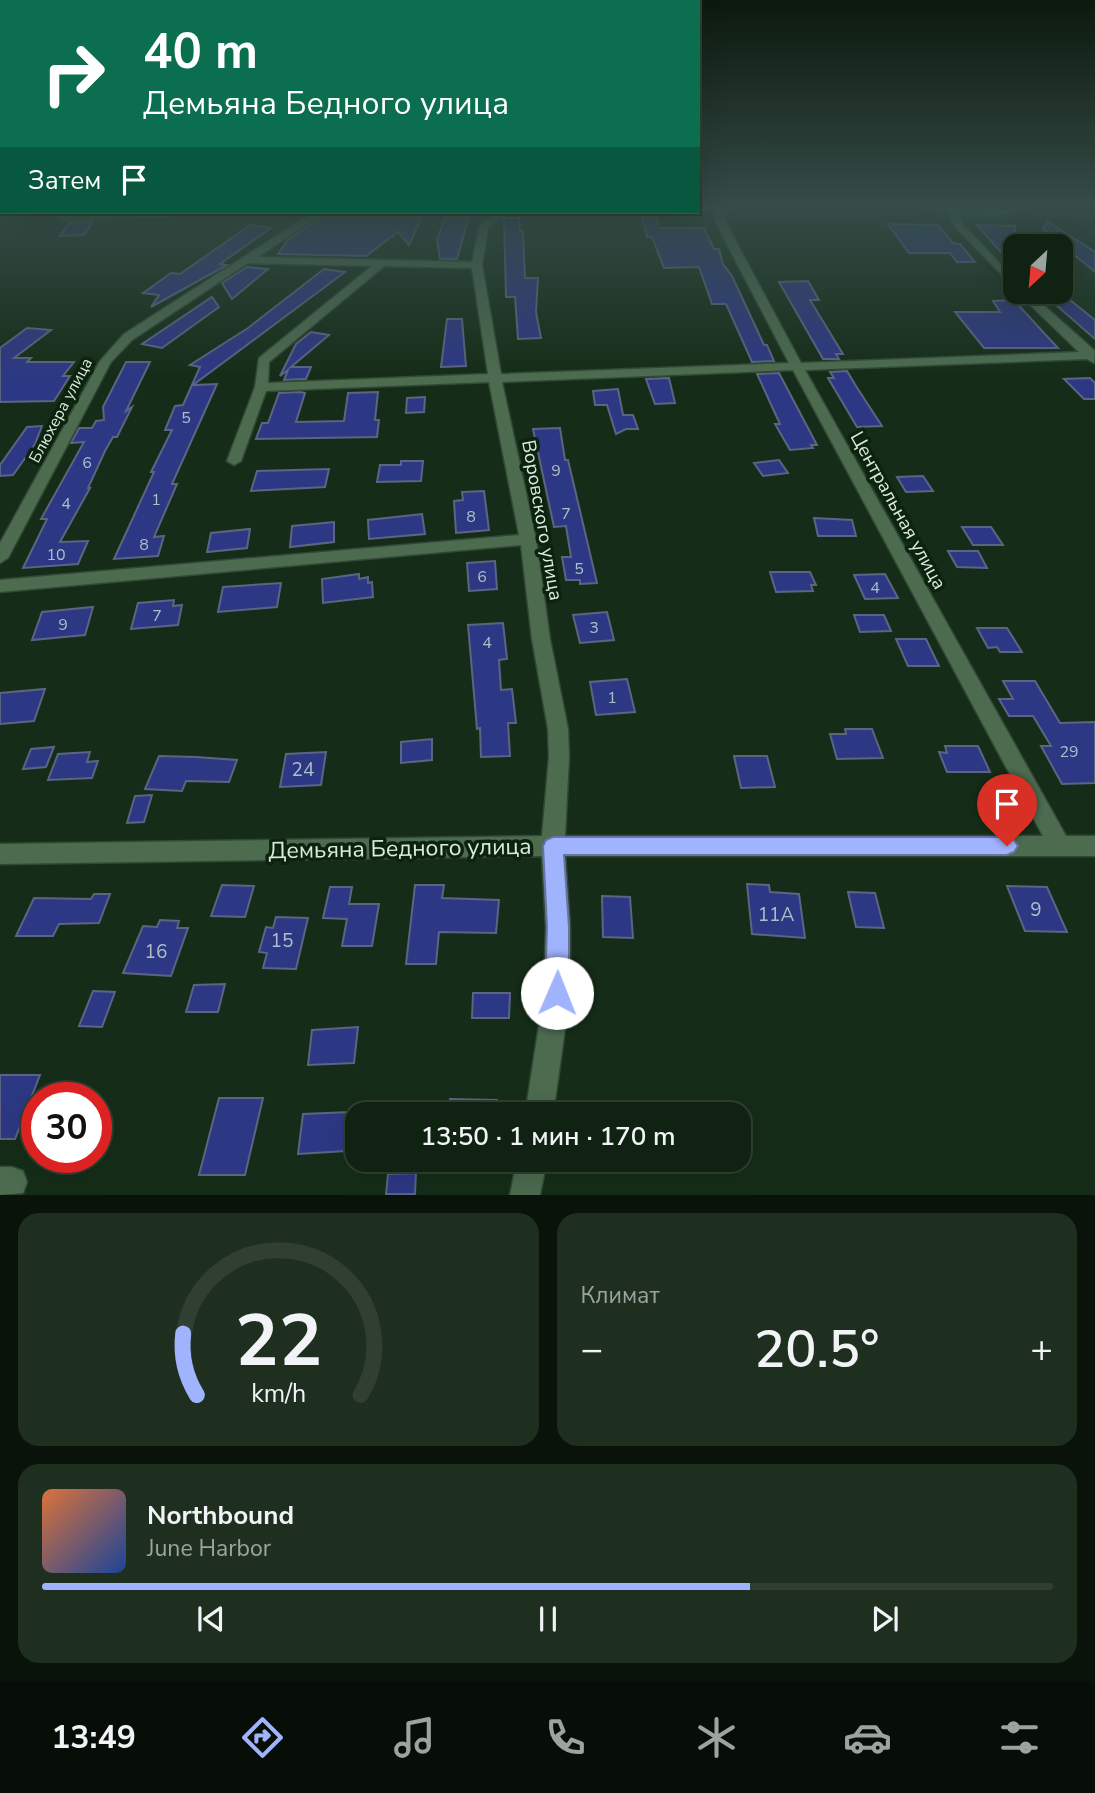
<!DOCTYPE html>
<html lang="ru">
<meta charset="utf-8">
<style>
:root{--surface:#102212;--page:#1e2f20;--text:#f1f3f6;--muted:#9ca49f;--line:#303f32;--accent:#a0b3fd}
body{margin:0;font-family:"Nunito Sans",sans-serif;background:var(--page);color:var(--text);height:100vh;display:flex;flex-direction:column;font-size:26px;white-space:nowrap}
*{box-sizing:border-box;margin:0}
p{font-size:23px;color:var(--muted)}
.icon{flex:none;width:38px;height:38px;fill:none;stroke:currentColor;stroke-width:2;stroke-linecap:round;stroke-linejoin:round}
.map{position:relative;height:1195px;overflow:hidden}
.drawer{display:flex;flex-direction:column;gap:18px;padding:18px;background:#09130a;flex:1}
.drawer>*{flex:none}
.banner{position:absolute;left:0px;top:0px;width:700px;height:214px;box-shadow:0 7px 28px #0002,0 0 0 2px var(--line);background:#0b6e4f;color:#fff;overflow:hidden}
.needle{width:46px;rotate:206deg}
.buttons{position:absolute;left:1003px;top:234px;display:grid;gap:14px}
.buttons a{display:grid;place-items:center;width:70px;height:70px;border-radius:14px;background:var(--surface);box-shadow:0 7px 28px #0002,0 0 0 2px var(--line);font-size:35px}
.speed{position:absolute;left:21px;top:1082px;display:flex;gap:14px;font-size:35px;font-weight:700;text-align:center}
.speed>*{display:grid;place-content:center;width:91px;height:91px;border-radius:50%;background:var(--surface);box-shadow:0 7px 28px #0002,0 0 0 2px var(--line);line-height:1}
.speed .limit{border:10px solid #d22;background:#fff;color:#111}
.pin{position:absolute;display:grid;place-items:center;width:60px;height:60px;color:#fff;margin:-72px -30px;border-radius:50% 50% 50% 0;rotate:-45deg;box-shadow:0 0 7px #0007}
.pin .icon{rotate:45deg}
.me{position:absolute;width:77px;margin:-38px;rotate:1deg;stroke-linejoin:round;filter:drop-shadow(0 0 5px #0008)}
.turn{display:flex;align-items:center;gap:24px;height:147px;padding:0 28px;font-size:32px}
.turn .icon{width:91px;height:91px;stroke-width:2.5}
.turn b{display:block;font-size:49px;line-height:60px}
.then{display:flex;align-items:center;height:66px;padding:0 28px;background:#0003;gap:14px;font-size:26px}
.big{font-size:52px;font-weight:600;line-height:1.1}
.drawer .card{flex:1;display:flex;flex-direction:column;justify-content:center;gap:10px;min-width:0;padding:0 24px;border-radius:21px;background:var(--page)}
.drawer .dial{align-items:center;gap:0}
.dial svg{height:182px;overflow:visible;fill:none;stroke:var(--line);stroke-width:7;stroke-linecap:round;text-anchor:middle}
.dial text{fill:var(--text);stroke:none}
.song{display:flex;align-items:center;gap:21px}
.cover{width:84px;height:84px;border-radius:10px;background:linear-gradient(135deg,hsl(20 70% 55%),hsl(220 70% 35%))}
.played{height:7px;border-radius:4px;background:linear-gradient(90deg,var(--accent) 70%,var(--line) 70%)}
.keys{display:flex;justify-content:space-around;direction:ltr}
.heat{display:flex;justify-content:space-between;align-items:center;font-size:38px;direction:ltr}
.drawer .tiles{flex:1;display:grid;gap:18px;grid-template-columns:1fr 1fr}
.card:last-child{grid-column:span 2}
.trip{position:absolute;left:345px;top:1102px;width:406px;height:70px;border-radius:21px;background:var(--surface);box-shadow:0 7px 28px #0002,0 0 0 2px var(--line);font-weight:600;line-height:70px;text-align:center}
.tab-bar{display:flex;height:112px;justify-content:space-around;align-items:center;background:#060e07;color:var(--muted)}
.tab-bar .icon{width:49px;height:49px}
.tab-bar .on{color:var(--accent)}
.tab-bar b{font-size:32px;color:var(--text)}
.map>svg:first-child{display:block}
.building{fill:#2d3884;stroke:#5c6482;stroke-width:2}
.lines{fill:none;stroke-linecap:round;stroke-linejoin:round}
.minor-casing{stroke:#314834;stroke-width:3}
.minor{fill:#4c6b4f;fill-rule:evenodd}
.route{fill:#a0b3fd;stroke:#6874a4;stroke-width:2}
.labels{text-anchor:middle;stroke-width:7;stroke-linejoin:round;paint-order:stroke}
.far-street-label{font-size:16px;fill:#ddebdd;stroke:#0b230f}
.number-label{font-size:16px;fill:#b1bec7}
.street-label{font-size:19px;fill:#ddebdd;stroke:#0b230f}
.near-number-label{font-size:19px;fill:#b1bec7}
.near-street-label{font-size:23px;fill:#ddebdd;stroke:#0b230f}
</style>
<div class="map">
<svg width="1095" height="1195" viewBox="0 0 1095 1195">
<rect width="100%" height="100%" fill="#152d18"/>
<g class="building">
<polygon points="325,215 337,217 422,217 409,245 398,232 366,256 278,254 288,240"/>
<polygon points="642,215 656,215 659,228 704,228 714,249 719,249 723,264 732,276 764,345 767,345 774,361 752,362 726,304 712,304 699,267 664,268 652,237 647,237"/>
<polygon points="445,217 469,217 457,259 440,259 437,240"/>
<polygon points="504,218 519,218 520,231 523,231 525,278 538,278 536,312 541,338 518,339 515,297 506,297"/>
<polygon points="93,222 84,235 60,236 69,223"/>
<polygon points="1048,222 1095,252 1095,272 1043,229"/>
<polygon points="888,224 938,225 953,243 960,244 975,262 957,262 950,253 909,253"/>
<polygon points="250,225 271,228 220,264 227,265 151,307 159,295 143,293 171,273 180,274"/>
<polygon points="977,225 1015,226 1015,266 999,250"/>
<polygon points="247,267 268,269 232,299 222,283"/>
<polygon points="324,269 345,272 193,385 217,384 172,484 177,484 154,537 164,536 158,556 114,559 154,472 151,472 172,430 165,430 175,406 183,405 200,367 190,365 248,328"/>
<polygon points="808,281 819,300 810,300 843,354 836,354 839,359 823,359 779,282"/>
<polygon points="1053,292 1060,292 1095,320 1095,339 1048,298"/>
<polygon points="212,297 219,307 162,348 142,344"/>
<polygon points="1014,300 1043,332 1058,348 984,348 955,312 1000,312 993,301"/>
<polygon points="447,319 462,319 466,366 441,367"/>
<polygon points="27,328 51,330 14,358 31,358 27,362 74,362 63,376 70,376 54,401 0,402 0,348"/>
<polygon points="311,332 329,335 291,367 311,367 306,379 284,380 288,370 280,376 296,344"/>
<polygon points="126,362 150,362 126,411 132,407 117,437 113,437 105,451 88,488 90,488 60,542 88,541 78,564 23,568 47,519 41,519 84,442 71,443 79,428 92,428 96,421 104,420 103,407"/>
<polygon points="847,371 856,386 882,426 857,427 828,378 834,378 830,372"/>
<polygon points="779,373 817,445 811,445 813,448 790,450 775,424 780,424 757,374"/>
<polygon points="669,378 675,403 655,404 646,379"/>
<polygon points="1090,378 1095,383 1095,399 1084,399 1064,379"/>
<polygon points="618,389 623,415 633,415 638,429 626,429 616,434 607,405 595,405 593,391"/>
<polygon points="300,392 305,393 296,422 344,421 348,393 378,392 375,420 379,420 377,437 256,439 262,423 268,423 279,393"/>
<polygon points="425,397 424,412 406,413 407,398"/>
<polygon points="42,426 35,444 13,475 0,476 0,465 27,427"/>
<polygon points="560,428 565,460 568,460 597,583 580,584 580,580 566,580 562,557 571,557 566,526 554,527 533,429"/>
<polygon points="779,460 788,473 763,476 754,463"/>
<polygon points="401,461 423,461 421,481 377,482 380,465 401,465"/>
<polygon points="329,469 325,487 251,491 257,471"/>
<polygon points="923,476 933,491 906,492 897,477"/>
<polygon points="484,491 489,530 456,533 454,501 463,500 462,492"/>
<polygon points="422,514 425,534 369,539 368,520"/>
<polygon points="814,518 852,520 856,536 818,536"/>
<polygon points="334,522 334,542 290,547 292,526"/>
<polygon points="962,527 991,527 1003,545 973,545"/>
<polygon points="250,529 247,548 207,552 211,533"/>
<polygon points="948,551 978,551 987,568 957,567"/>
<polygon points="495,561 497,589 469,591 467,563"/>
<polygon points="770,572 810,572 816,585 811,585 813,591 776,592"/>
<polygon points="359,574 359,579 368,577 368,583 372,582 373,597 323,603 322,579"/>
<polygon points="885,574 898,598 865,599 854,575"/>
<polygon points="281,583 277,607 218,612 223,587"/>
<polygon points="174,600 173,606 182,605 178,625 131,629 138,603"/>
<polygon points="93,607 85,635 32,640 42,612"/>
<polygon points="607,612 614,640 580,643 573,615"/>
<polygon points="854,615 884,615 891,631 860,632"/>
<polygon points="503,623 507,659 499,660 501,690 512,689 516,723 508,723 510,756 481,757 480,728 477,729 468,625"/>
<polygon points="977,628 1007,628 1022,652 1000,652 997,647 988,648"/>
<polygon points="896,639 926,639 939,666 908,666"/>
<polygon points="627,679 635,712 596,715 590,682"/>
<polygon points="1003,681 1035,681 1060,723 1095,722 1095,783 1062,784 1041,746 1051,746 1033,716 1009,716 999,699 1013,699"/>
<polygon points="45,689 34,721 0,724 0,693"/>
<polygon points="845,729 872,729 883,758 837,759 830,734 846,734"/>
<polygon points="432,739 432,760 401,763 401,742"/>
<polygon points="945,746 978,746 990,772 947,772 939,752 947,753"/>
<polygon points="54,747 46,767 23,769 31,749"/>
<polygon points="90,752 87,762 98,761 92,778 48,780 58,754"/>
<polygon points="326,752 321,785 280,787 286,754"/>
<polygon points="159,756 196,757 237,760 229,782 186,781 182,791 145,789"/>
<polygon points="734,756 767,756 775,787 741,788"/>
<polygon points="152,795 144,822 127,823 135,796"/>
<polygon points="747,884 769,885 770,892 799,894 805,938 752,934"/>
<polygon points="222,885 254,886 245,917 211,916"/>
<polygon points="415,885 444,885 442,898 499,900 496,933 439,932 436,964 406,964"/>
<polygon points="1007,886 1047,887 1067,932 1025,931"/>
<polygon points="330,887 352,887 349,904 379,904 372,946 342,946 347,919 323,918"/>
<polygon points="848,892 875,893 884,928 856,927"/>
<polygon points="94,894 110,894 99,923 59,924 53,936 16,936 34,898 91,899"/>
<polygon points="602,896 630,897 633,938 603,937"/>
<polygon points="276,917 308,918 296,969 263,968 267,953 259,952 266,927 273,928"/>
<polygon points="160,920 179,921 177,928 188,928 171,976 123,973 143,926 157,927"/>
<polygon points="225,984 218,1012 186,1012 194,985"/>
<polygon points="93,991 115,992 102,1027 79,1026"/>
<polygon points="473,993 510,993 509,1018 472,1018"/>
<polygon points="358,1027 354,1063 308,1065 312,1030"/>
<polygon points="0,1075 40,1075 15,1139 0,1139"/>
<polygon points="219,1098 263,1098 245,1175 199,1175"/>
<polygon points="450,1099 497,1100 496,1115 448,1115"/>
<polygon points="350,1112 346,1151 298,1154 303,1114"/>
<polygon points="416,1173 415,1194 386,1194 388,1174"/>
</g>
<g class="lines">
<g class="minor-casing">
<g id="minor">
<path d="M698 207H741L722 210 727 225 801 363 1079 352 1017 292H1029L1095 351 1094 363 1087 359 805 370 1066 836H1095V856H565L570 927V993L553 1115H525L544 993 546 927 542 856 0 864V844L542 836 549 757 548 729 532 639 521 545 0 592V580L519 535 489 382 266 391 241 461 234 465 227 461 255 387 259 358 372 266 248 263 132 340 111 362 8 558 0 563V543L100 361 124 334 314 212H325L258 257 472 262 480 225 497 212H507L488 228 482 265 501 374 789 363 717 225 713 211 698 210ZM384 266 472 268 488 374 268 383 269 362ZM793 370 1043 836H565L569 757 568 729 550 639 536 539 502 382Z"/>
<polygon points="918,207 993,210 1031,207 993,216 959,213 962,224 1015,279 1015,288 955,227 949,212"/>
<polygon points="146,212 212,212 207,215 62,221 57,218 62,215"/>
<polygon points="517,1160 547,1160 540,1195 510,1195"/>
<polygon points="0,1167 12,1167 23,1171 27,1182 23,1193 0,1195"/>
</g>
</g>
<use href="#minor" class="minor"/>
</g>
<linearGradient id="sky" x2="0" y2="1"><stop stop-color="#0c190d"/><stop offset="0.55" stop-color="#354c48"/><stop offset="1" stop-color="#354c48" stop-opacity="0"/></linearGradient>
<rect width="1095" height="374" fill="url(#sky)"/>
<polygon class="route" points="553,837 1007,837 1014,840 1018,846 1014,852 1007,855 564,855 569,927 569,993 565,1001 557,1005 549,1001 545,993 547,927 543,846 546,840"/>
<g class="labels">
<g class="far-street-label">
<text transform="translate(60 410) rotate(-62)" y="6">Блюхера улица</text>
</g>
<g class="number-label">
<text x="186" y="423">5</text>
<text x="87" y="468">6</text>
<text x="556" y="476">9</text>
<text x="156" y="505">1</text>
<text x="66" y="509">4</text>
<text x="566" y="519">7</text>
<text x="471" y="522">8</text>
<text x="144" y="550">8</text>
<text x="56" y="560">10</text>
<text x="579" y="574">5</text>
<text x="482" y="582">6</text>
<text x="875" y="593">4</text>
<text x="157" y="621">7</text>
<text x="63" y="630">9</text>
<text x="594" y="633">3</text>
<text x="487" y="648">4</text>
<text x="612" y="703">1</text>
<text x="1069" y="757">29</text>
</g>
<g class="street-label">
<text transform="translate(899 510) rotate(61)" y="7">Центральная улица</text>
<text transform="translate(543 520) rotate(80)" y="7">Воровского улица</text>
</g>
<g class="near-number-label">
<text x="303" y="776">24</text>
<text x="1036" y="916">9</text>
<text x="776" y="921">11А</text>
<text x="282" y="947">15</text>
<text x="156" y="958">16</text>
</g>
<g class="near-street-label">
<text transform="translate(400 848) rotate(-1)" y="8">Демьяна Бедного улица</text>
</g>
</g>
</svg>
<div class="buttons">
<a><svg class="needle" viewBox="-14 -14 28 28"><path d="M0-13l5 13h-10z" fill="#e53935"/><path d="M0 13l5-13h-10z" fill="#9ca49f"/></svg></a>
</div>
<div class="speed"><div class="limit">30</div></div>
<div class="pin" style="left:1007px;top:846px;background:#d93025"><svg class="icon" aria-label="arrive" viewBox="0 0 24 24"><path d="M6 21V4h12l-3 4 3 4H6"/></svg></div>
<svg class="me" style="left:557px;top:993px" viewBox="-20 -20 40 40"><circle r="19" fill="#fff"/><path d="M0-13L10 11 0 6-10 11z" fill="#a0b3fd"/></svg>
<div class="trip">13:50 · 1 мин · 170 m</div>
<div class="banner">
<div class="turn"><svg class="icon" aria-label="right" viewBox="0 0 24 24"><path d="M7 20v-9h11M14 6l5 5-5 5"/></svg><div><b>40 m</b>Демьяна Бедного улица</div></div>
<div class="then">Затем<svg class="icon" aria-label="arrive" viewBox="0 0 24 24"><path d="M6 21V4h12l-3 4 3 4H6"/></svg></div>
</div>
</div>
<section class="drawer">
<div class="tiles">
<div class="card dial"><svg viewBox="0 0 100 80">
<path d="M14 69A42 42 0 1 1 86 69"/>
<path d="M14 69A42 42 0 0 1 8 42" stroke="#a0b3fd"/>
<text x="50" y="56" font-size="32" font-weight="700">22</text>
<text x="50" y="72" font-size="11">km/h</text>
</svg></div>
<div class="card"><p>Климат</p>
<div class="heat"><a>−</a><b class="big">20.5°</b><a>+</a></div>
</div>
<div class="card">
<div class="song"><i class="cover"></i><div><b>Northbound</b><p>June Harbor</p></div></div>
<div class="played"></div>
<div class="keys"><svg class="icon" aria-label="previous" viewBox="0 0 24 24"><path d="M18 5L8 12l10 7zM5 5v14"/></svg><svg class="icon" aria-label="pause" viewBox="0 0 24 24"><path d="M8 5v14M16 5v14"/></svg><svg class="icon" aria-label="next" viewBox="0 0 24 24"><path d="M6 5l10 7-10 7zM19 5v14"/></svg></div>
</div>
</div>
</section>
<nav class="tab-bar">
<b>13:49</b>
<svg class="icon on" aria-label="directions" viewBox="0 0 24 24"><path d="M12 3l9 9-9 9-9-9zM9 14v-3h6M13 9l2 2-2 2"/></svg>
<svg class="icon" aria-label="music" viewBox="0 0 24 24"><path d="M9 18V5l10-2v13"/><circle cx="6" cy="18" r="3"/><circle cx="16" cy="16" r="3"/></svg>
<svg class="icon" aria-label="phone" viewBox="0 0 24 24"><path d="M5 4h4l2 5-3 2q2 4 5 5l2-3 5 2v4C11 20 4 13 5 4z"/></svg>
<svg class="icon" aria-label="climate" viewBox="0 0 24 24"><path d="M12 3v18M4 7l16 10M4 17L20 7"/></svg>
<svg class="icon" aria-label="car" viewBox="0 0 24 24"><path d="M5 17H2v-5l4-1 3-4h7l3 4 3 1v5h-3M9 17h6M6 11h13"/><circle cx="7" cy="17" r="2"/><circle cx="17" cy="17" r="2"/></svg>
<svg class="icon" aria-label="filters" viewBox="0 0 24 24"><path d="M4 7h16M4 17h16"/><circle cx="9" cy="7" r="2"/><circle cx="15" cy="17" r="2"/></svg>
</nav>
